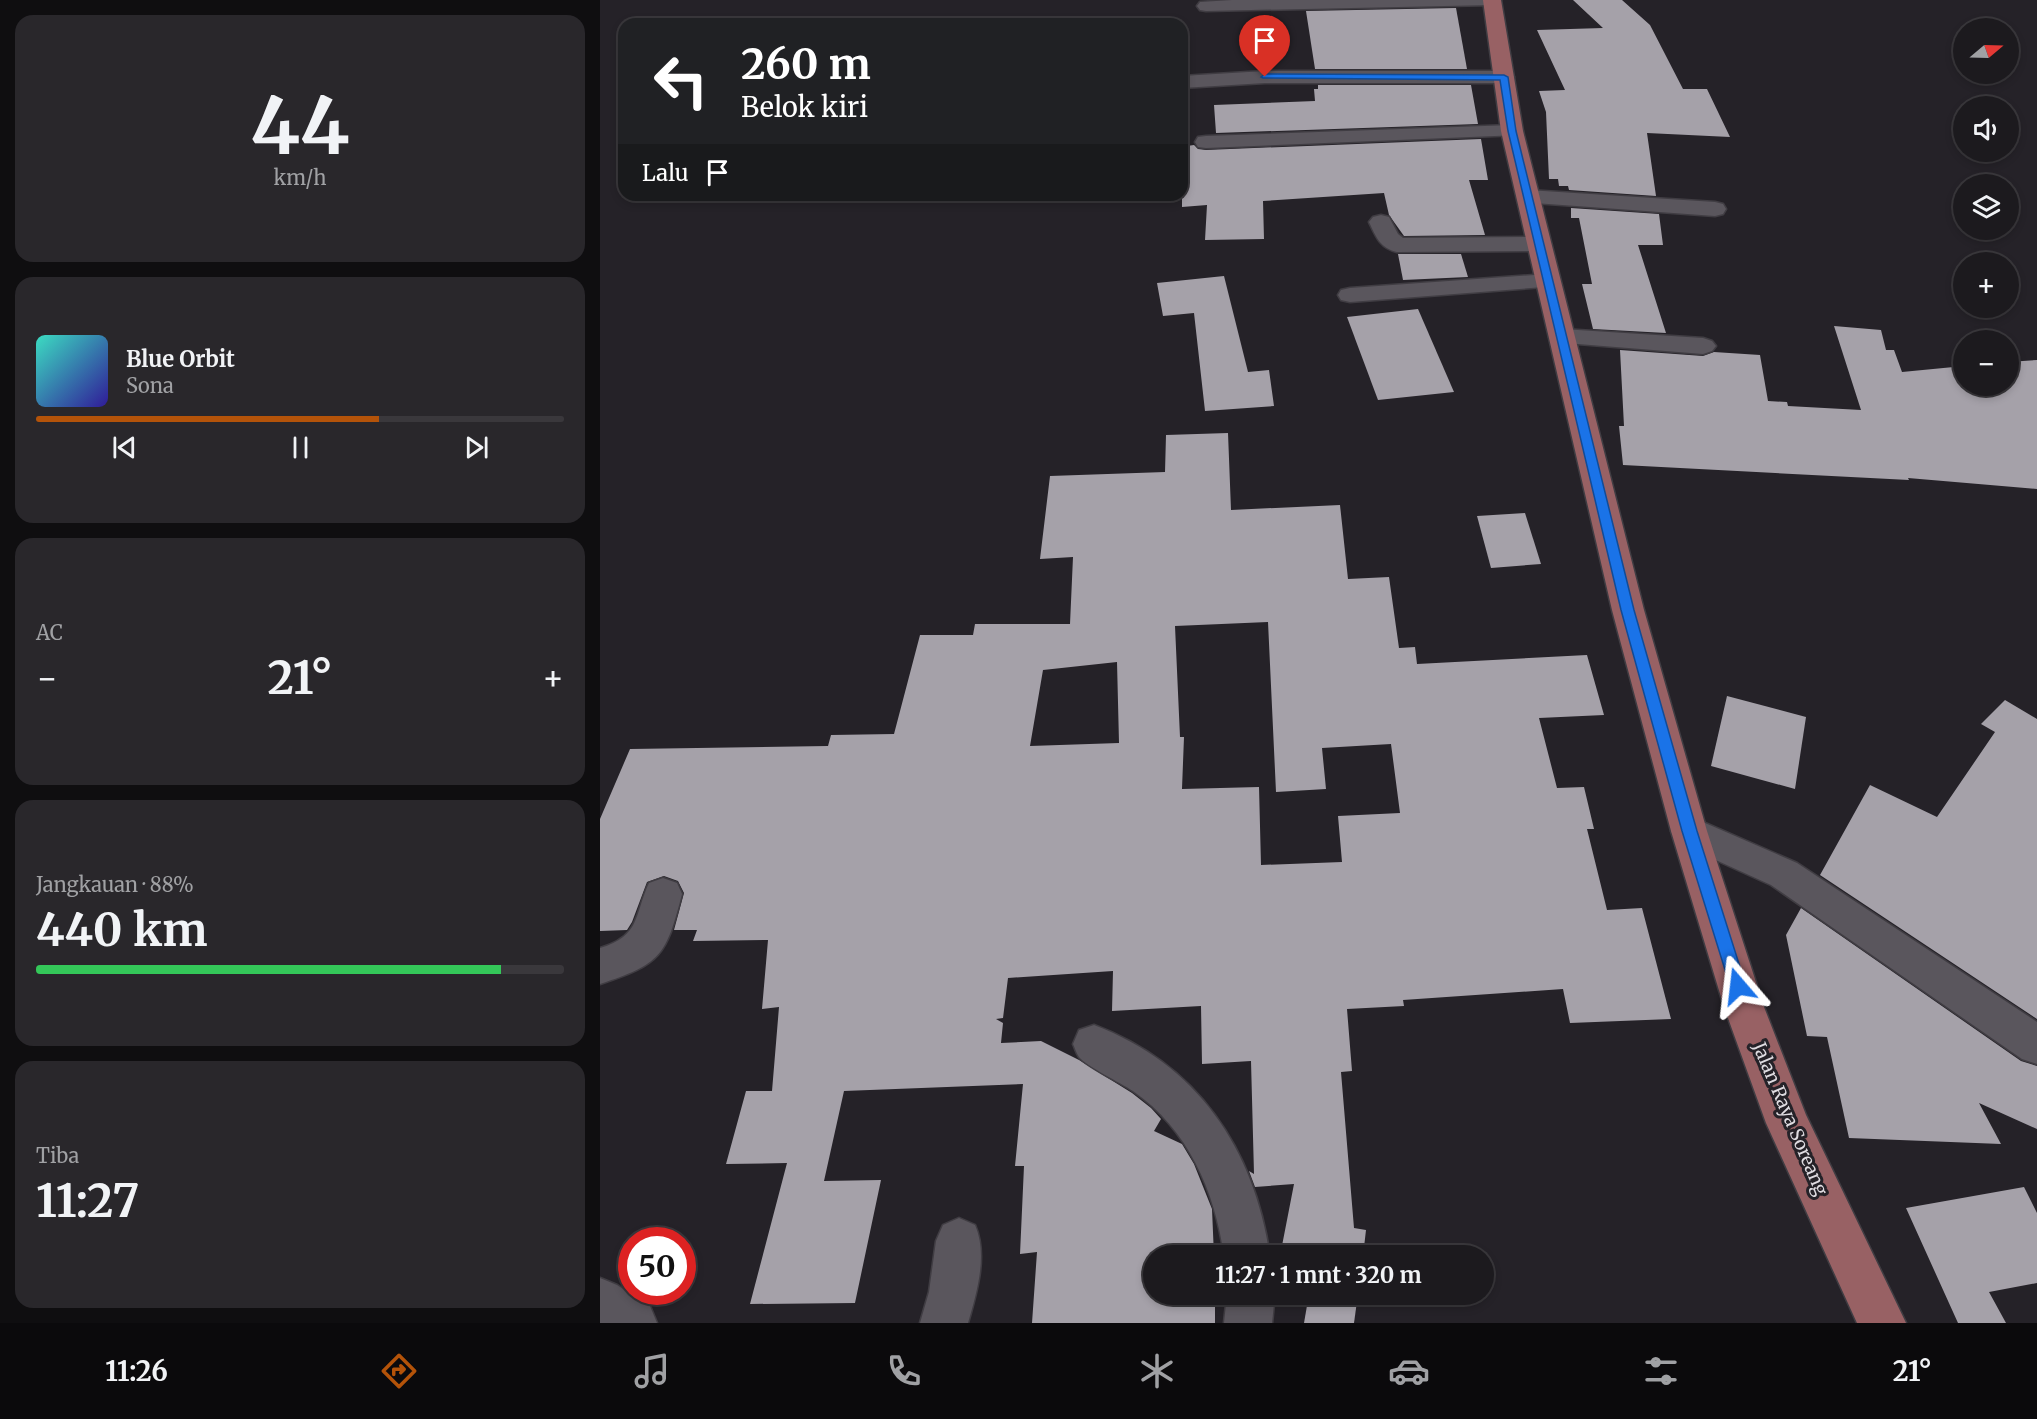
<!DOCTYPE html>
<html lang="id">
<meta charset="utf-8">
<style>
:root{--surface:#1c1a1e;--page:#29272b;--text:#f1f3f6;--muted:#a0a1a4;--line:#3a383c;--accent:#b45309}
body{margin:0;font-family:Merriweather,serif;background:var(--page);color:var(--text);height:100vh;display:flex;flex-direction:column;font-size:22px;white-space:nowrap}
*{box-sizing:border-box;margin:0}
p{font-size:20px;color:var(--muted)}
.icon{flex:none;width:33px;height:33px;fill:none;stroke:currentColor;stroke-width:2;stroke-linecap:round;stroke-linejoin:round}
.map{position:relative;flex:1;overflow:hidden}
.sheet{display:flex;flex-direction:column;gap:15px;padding:15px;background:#0f0e10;width:600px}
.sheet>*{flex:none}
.hud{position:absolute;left:18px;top:18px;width:570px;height:183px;border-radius:18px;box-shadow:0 3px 9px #0003,0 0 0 2px var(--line);background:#202124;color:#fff;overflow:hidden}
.needle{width:39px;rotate:71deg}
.buttons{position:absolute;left:1353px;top:18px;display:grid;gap:12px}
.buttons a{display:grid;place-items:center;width:66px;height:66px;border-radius:50%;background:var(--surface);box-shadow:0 3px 9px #0003,0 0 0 2px var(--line);font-size:30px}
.speed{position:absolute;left:18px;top:1227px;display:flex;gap:12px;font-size:30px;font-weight:700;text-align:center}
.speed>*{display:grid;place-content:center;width:78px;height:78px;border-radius:50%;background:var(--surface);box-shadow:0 3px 9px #0003,0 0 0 2px var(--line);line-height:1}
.speed .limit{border:9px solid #d22;background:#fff;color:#111}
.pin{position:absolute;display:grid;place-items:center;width:51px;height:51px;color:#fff;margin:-62px -26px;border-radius:50% 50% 50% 0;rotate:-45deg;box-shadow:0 0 6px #0007}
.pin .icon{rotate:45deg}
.me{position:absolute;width:66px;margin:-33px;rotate:343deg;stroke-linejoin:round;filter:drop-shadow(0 0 4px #0008)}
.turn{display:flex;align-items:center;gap:21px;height:126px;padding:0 24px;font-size:27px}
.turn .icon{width:78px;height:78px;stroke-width:2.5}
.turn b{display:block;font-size:42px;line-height:51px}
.then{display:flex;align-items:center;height:57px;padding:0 24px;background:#0003;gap:12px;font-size:22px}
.big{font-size:45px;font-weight:700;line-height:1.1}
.sheet .card{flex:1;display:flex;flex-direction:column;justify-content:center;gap:9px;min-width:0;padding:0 21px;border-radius:18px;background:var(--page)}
.sheet .dial{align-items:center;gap:0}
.dial b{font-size:78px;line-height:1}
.song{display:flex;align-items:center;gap:18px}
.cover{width:72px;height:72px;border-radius:9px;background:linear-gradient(135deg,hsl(170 70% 55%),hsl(250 70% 35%))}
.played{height:6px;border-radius:3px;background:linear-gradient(90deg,var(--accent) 65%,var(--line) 65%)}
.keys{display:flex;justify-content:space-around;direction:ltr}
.heat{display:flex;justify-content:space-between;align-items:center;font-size:33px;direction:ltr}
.charge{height:9px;border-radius:4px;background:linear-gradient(90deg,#34c759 88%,var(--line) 0)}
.trip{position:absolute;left:543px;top:1245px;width:351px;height:60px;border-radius:30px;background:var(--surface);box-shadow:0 3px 9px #0003,0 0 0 2px var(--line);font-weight:700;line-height:60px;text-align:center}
.dock{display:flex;height:96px;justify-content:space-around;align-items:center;background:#0b0a0c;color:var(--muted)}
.dock .icon{width:42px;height:42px}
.dock .current{color:var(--accent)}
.dock b{font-size:27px;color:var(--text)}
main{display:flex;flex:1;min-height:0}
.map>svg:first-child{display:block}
.building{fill:#a5a1a9;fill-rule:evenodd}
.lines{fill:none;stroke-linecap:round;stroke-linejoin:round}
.minor-casing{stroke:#403d43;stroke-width:3}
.major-casing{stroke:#403d43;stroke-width:3}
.minor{fill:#5a565d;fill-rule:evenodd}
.major{fill:#986164;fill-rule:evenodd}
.route{fill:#1a73e8;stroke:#114b97;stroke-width:1.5}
.labels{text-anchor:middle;stroke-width:6;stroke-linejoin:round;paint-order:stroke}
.street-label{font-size:18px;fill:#dfdce1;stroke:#252228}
</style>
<main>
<section class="sheet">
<div class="card dial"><b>44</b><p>km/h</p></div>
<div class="card">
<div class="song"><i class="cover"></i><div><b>Blue Orbit</b><p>Sona</p></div></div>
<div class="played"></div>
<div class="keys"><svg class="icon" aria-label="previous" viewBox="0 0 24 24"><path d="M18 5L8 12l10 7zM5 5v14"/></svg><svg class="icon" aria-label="pause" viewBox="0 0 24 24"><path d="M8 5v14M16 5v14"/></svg><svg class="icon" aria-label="next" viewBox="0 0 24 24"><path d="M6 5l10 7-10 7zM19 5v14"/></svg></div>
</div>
<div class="card"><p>AC</p>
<div class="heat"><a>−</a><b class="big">21°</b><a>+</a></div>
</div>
<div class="card"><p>Jangkauan · 88%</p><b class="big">440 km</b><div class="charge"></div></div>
<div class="card"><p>Tiba</p><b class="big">11:27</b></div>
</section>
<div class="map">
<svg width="1437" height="1323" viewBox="0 0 1437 1323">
<rect width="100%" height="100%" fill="#252228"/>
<g class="building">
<polygon points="973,0 1022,0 1050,25 1083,89 1107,89 1130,137 1047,133 1056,196 969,190 968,186 959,186 958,179 949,179 946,112 939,91 965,90 937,30 1003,28"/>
<polygon points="856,8 867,69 715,69 706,11"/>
<polygon points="718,85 871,85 878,124 616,133 614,105 715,101 714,89 718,89"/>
<polygon points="881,139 888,180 869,180 885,235 804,236 789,215 784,193 663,201 664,239 605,240 607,205 582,207 582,171 588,170 587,146 594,145 598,149 606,150"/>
<polygon points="971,208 1059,214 1063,245 1038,245 1066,333 993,329 982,284 992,284 979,218 971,218"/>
<polygon points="798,254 861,254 868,277 803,280"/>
<polygon points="624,276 648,372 669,370 674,406 605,411 594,313 563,316 557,283"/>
<polygon points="818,309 854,392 778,400 747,317"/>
<polygon points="1234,326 1281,330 1286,350 1294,350 1302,372 1364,366 1364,386 1408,386 1408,362 1437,360 1437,489 1308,478 1309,480 1023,465 1019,426 1024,426 1020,350 1103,356 1114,352 1160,355 1168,401 1187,402 1188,406 1261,410"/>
<path d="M628 433 631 510 740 505 748 579 789 577 799 648 815 647 817 664 987 655 1004 715 939 718 957 788 984 787 994 829H987L1007 910 1042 908 1071 1019 970 1023 963 989 803 1000 804 1006 747 1009 752 1071 741 1072 754 1228 766 1230 763 1256H680L694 1184 655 1187 649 1171 654 1174 651 1061 602 1064 601 1006 512 1011 513 971 408 978 403 1018 396 1019 403 1023 401 1043 441 1041 479 1060 532 1093 551 1108 561 1119 554 1131 582 1144 594 1164 612 1209 614 1256H554V1294H615V1323H432L437 1252 420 1254 424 1166H415L423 1084 244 1091 224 1181 281 1180 255 1303 150 1304 187 1163 126 1164 146 1091H172L179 1007 162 1009 168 940 93 941 97 930H74L84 893 78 881 64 876 47 882 32 922 27 930 0 931V819L30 749 228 746 231 735 294 734 320 635H373L375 624H470L473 557 440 559 450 476 565 472 566 435ZM668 622 676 792 726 789 722 748 791 744 800 813 738 816 742 862 661 865 659 787 582 789 584 737H580L575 626ZM517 662 519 743 430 746 443 670Z"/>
<polygon points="925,513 941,564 891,568 877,516"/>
<polygon points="1127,696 1206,717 1195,789 1111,766"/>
<polygon points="1405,700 1437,719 1437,1019 1220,875 1270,785 1337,817 1395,732 1381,724"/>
<polygon points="1201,908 1421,1061 1437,1066 1437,1129 1379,1103 1401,1144 1249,1138 1227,1037 1207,1036 1186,935"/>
<polygon points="1424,1187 1437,1213 1437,1283 1389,1292 1406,1323 1358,1323 1306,1208"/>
<polygon points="709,1294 758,1294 754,1323 704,1323"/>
</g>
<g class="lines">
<g class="minor-casing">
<g id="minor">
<polygon points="901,0 898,4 892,5 606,11 600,10 597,6 600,2 632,0"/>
<polygon points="665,71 904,71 911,73 914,77 911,81 904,83 665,83 582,88 582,76"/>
<polygon points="912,125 919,127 923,131 919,135 606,148 598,147 595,142 598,137 606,136"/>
<polygon points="928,190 1115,202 1123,204 1126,209 1123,214 1115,216 920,202 917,197 920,192"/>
<path d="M781 215 789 217 798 234 803 238 939 237 947 239 951 244 947 249 939 251 797 252C780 248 776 237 769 222L773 217Z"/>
<polygon points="948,274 957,276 960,281 957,286 750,302 741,300 738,295 741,290 750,288"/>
<polygon points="962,329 1103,338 1112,341 1116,346 1112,351 1103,354 953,342 949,337 953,332"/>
<polygon points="1089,816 1197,863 1437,1022 1437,1064 1422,1059 1171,885 1076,842 1071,831 1076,820"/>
<path d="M63 878 77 883 82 894C66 956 61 964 0 984V948C41 936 34 915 49 883Z"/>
<path d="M494 1025C597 1064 654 1148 670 1256H624C615 1191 588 1129 533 1091 521 1083 486 1066 479 1057 476 1053 475 1048 473 1044L479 1030Z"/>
<path d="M359 1218 375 1225C388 1255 377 1292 368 1323H320L329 1292 336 1241 343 1225Z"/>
<polygon points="0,1278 17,1285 50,1306 57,1323 0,1323"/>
<polygon points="627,1294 675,1294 672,1323 624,1323"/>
</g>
</g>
<g class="major-casing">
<polygon id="major" points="883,0 901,0 923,131 1044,610 1107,831 1164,1007 1206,1115 1306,1323 1257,1323 1166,1123 1124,1007 1071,831 1012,610 901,131"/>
</g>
<use href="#minor" class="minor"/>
<use href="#major" class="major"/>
</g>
<polygon class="route" points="665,74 904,75 908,77 916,131 1034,610 1097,831 1146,986 1144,992 1138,994 1132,992 1130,986 1082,831 1021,610 908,131 900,80 663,78 661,77"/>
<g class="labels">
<g class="street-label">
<text transform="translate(1190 1119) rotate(67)" y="6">Jalan Raya Soreang</text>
</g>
</g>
</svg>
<div class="buttons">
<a><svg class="needle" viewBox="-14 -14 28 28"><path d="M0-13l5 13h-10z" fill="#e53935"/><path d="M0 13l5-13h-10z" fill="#a0a1a4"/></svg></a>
<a><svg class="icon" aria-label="sound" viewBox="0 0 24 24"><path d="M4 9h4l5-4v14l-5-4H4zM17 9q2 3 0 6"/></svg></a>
<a><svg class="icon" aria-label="layers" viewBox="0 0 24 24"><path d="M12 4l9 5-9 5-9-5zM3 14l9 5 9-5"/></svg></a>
<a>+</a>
<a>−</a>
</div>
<div class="speed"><div class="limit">50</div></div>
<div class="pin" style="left:665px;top:77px;background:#d93025"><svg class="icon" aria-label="arrive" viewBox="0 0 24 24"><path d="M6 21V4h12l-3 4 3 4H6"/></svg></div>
<svg class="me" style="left:1138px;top:986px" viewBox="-20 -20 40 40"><path d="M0-17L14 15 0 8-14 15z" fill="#1a73e8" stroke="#fff" stroke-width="4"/></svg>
<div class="trip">11:27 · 1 mnt · 320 m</div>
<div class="hud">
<div class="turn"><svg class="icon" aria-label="left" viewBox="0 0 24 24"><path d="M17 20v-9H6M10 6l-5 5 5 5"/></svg><div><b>260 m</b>Belok kiri</div></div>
<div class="then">Lalu<svg class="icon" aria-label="arrive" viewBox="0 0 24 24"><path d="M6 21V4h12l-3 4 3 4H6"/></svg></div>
</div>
</div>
</main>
<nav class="dock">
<b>11:26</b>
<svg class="icon current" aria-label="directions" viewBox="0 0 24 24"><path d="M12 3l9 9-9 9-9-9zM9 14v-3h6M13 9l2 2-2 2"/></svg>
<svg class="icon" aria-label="music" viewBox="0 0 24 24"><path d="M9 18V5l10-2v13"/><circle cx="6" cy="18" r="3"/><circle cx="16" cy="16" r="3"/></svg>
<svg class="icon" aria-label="phone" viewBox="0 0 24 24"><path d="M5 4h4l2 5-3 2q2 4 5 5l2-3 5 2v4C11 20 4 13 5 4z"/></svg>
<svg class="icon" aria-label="climate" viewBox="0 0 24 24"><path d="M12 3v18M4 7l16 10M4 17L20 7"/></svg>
<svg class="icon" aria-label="car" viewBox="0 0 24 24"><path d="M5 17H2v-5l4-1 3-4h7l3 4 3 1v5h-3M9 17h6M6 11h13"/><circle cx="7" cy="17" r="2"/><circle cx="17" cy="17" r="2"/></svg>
<svg class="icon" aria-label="filters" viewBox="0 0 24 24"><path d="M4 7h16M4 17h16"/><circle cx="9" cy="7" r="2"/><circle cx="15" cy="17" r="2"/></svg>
<b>21°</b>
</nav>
